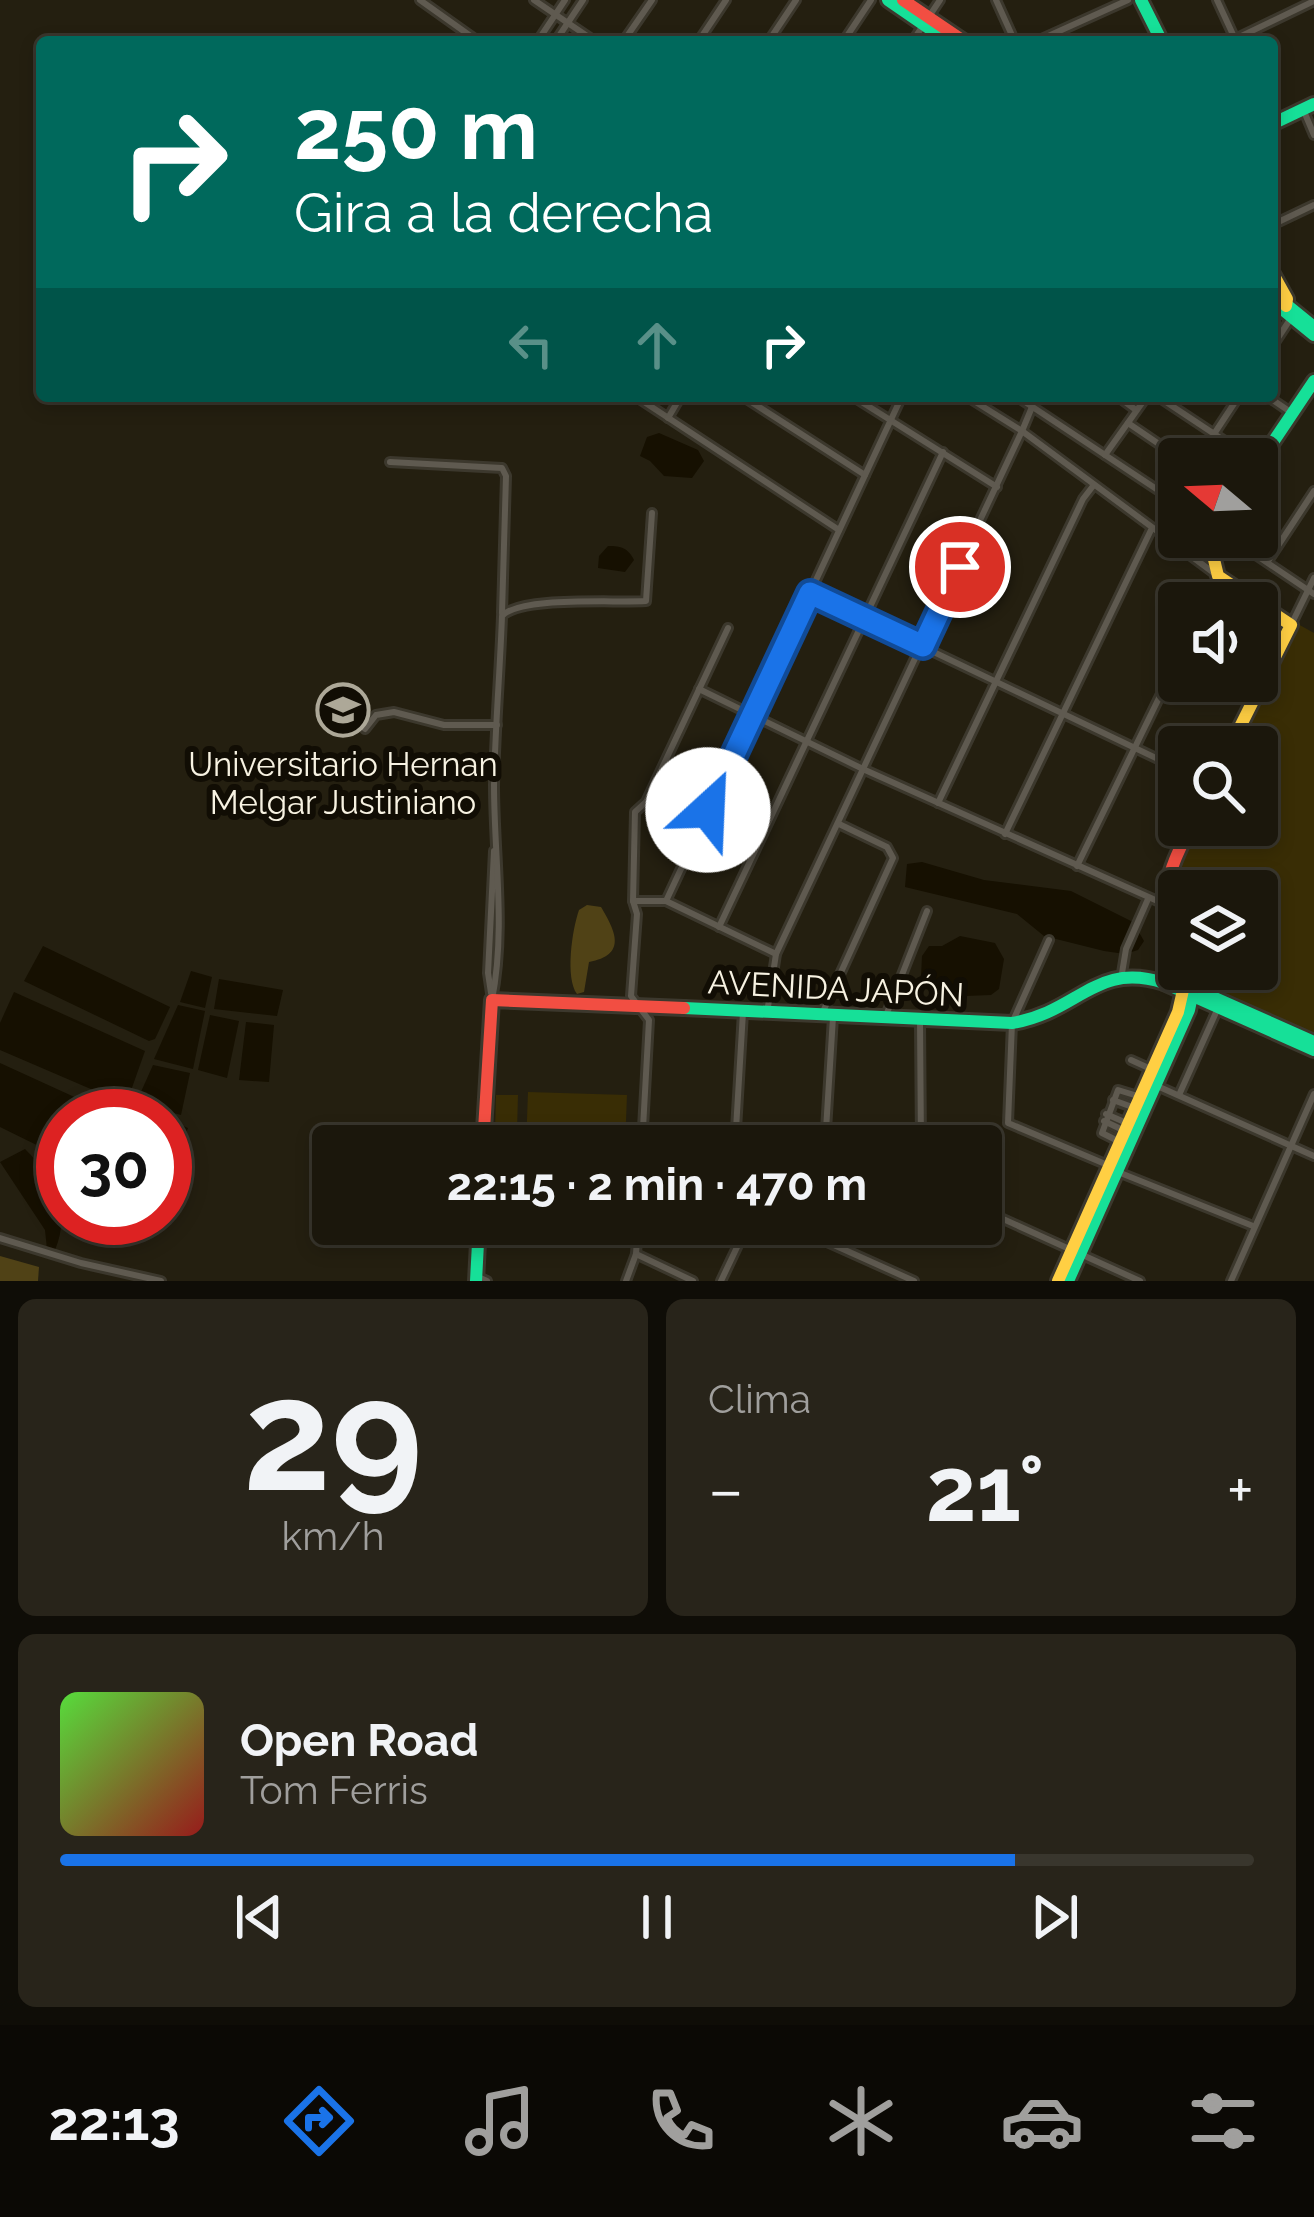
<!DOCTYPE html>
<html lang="es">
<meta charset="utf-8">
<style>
:root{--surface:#1b170c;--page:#28241a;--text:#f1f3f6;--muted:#a09f9d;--line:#39362d;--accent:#1a73e8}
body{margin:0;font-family:Raleway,sans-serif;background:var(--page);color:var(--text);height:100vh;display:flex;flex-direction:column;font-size:45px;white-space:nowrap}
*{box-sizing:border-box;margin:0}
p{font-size:39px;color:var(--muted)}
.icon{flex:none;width:66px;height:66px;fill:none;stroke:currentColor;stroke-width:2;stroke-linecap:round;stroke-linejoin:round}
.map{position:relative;height:1281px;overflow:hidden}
.drawer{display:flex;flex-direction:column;gap:18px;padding:18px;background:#0f0d07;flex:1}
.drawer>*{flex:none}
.guide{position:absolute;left:36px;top:36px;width:1242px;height:366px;border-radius:12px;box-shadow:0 6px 18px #0003,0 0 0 3px var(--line);background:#00695c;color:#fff;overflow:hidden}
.needle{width:78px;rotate:289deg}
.buttons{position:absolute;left:1158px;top:438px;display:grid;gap:24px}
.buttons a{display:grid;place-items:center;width:120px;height:120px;border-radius:12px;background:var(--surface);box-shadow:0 6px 18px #0003,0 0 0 3px var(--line);font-size:60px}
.speed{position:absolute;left:36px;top:1089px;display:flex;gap:24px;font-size:60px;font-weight:700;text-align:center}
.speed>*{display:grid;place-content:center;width:156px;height:156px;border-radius:50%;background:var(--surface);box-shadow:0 6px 18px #0003,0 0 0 3px var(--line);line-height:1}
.speed .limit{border:18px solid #d22;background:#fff;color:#111}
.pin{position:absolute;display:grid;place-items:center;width:102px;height:102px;color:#fff;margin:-51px;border:6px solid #fff;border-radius:50%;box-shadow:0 3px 12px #0007}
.me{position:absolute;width:132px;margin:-66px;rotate:25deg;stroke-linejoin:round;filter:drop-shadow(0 0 9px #0008)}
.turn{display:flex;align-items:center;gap:42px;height:252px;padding:0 60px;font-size:54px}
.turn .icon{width:156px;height:156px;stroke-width:2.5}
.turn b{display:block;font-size:84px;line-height:102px}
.lanes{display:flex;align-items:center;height:114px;padding:0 60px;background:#0003;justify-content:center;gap:60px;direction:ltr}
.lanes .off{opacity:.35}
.big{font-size:90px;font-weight:700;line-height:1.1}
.drawer .card{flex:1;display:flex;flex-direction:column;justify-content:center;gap:18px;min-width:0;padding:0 42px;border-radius:18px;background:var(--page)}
.drawer .dial{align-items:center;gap:0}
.dial b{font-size:156px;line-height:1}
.song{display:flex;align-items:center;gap:36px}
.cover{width:144px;height:144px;border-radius:18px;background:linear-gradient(135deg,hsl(110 70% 55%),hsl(0 70% 35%))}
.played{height:12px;border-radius:6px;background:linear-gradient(90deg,var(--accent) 80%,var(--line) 80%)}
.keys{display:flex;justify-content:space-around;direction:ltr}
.heat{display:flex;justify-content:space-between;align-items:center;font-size:66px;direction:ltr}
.drawer .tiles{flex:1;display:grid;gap:18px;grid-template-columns:1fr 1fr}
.card:last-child{grid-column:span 2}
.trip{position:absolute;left:312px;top:1125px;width:690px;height:120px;border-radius:12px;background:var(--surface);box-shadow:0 6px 18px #0003,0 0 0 3px var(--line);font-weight:700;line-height:120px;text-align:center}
.dock{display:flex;height:192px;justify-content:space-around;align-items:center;background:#0b0905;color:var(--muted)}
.dock .icon{width:84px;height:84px}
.dock .current{color:var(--accent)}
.dock b{font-size:54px;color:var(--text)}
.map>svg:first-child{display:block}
.green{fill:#392d05}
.forest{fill:#504216}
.water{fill:#161001}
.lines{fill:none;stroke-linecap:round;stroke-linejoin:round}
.street-casing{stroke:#3c382d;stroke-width:12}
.fast-casing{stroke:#3c382d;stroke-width:18}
.slow-casing{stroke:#3c382d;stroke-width:18}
.jam-casing{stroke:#3c382d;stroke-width:18}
.street{stroke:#5f5a50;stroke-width:6}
.fast{stroke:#16e098;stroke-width:12}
.slow{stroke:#ffcf43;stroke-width:12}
.jam{stroke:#f24e42;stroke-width:12}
.route-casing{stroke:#114b97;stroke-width:30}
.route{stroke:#1a73e8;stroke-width:21}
.labels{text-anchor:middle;stroke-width:12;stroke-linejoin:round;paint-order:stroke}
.poi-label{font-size:33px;fill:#f7f2e2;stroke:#110d04}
.street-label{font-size:33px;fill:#f7f2e2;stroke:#110d04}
</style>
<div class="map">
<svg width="1314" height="1281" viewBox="0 0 1314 1281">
<rect width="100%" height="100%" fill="#241f10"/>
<g class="green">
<path d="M1296 623 1314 633V1038L1206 993 1192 969H1257V891H1179V941C1158 894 1180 867 1200 825H1257V747H1237Z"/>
<polygon points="528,1092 627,1095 625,1146 526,1146"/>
<polygon points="496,1095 518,1095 517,1131 495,1131"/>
</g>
<g class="forest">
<path d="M587 905 601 907C616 932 627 955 589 962L584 992 577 994C565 978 572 930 579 910Z"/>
<polygon points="0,1256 39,1267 38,1281 0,1281"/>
</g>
<g class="water">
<polygon points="659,433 698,450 704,461 692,478 664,476 650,461 640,456 647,437"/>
<path d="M608 546C621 546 628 548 634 560L625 572 598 568 599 556Z"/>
<polygon points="922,862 984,880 1071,891 1133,922 1144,941 1138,950 1125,954 1104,951 1044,936 1017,914 905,887 907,864"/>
<polygon points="960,936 995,943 1004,959 999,989 991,995 965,996 921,977 922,956 929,946 942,946"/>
<polygon points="43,946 170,1007 155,1039 149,1041 24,981"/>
<polygon points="191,971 212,977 205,1008 180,1002"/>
<polygon points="219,979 283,990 277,1016 214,1009"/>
<polygon points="14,992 145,1051 128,1099 121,1102 0,1050 0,1023"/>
<polygon points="178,1005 205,1011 193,1069 154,1059"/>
<polygon points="210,1015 239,1021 227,1078 198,1070"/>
<polygon points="246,1022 274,1025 269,1082 239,1080"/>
<polygon points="0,1063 116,1116 63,1116 63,1158 0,1127"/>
<polygon points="153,1065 190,1073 181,1115 136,1103"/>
<polygon points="165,1119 188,1128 171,1175 165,1172"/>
<path d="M25 1149C53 1176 72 1211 55 1250L47 1249 45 1230 0 1162Z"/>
<polygon points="352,1224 457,1224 450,1235 371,1238 358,1236"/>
</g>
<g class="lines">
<g class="street-casing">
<g id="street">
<polyline points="420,0 479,42"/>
<polyline points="534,0 596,42"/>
<polyline points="996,0 1015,42"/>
<polyline points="1217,0 1235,39"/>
<polyline points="537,42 565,0"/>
<polyline points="555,42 583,0"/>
<polyline points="623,42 652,0"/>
<polyline points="698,42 726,0"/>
<polyline points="768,42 796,0"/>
<polyline points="843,42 871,0"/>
<polyline points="912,42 940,0"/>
<polyline points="1035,42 1128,0"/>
<polyline points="1229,42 1314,1"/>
<polyline points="1303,109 1314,135"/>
<polyline points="1272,225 1314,205"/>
<polyline points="1272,347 1293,315"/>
<polyline points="635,396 839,530"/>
<polyline points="742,396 865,475"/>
<polyline points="852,396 997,487"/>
<polyline points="1016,396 1179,504"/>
<polyline points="1117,396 1136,410"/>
<polyline points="1157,396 1252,459"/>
<polyline points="1267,396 1292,413"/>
<polyline points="1032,407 1022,431 1218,576 1205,603"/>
<polyline points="668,418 681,396"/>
<polyline points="1128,423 1181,459"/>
<polyline points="1214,434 1239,396"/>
<polyline points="1105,455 1147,396"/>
<polyline points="390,462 502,468 506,476 502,613"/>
<polyline points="1229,537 1314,594"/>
<polyline points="1185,551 1211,547"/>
<polyline points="1268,561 1314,491"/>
<polyline points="810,593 1179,769"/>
<polyline points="1292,623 1314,578"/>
<polyline points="699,689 865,770 1162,903"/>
<polyline points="365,729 376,715 394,712 444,725 497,725"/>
<polyline points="938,803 1083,499 1093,486"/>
<polyline points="1005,834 1151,530"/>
<polyline points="1077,866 1179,657"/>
<polyline points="633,901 666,901 902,396"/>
<polyline points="666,901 776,954"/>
<polyline points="719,927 943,452"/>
<polyline points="1049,940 1012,1023 1008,1123 1110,1166"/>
<polyline points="1122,973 1126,949 1148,899"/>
<polyline points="491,993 488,973 494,851"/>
<path d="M492 1000C506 928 494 857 494 785 495 729 500 672 502 616 520 596 613 603 646 601L652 513"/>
<polyline points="767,1013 776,954 1022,431 966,396"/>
<polyline points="821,1016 893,858 887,847 839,824"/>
<polyline points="885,1018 927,911"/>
<polyline points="920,1021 921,1146"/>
<polyline points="1131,1060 1153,1070"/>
<polyline points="1155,1085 1314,1156"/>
<polyline points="1179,1095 1218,1008"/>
<polyline points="1113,1100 1135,1108"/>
<polyline points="1106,1114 1129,1124"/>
<polyline points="1104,1121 1125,1131"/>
<polyline points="1120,1142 1102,1133 1118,1090 1141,1097"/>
<polyline points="642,1146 649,1020 631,996 637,914 633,901 635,812 646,802 728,628"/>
<polyline points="735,1146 743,1012"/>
<polyline points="825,1146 833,1017"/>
<polyline points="1118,1172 1253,1226"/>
<polyline points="981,1209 1140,1281"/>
<polyline points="787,1224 914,1281"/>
<polyline points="0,1238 81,1263 161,1281"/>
<polyline points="636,1254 693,1281"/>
<polyline points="476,1276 487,1281"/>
<polyline points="626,1281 636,1254 638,1224"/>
<polyline points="721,1281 748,1224"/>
<polyline points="1231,1281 1314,1094"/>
</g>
</g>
<g class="fast-casing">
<g id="fast">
<polyline points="888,0 949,42"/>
<polyline points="1141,0 1162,42"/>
<polyline points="1272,124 1314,104"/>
<polyline points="1272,293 1314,327"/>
<polyline points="1272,301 1314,335"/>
<polyline points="1257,466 1314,381"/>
<path d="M684 1008 1012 1023C1079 1012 1095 961 1164 983"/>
<polyline points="1314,1042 1199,991 1164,983 1314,1050"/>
<polyline points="476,1281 479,1224"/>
<polyline points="1068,1281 1189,1010 1192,996 1188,969"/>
</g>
</g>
<g class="slow-casing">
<g id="slow">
<polyline points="1272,272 1287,299 1286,306"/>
<polyline points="1215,537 1211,547 1218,576 1291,625 1230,747"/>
<polyline points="1058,1281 1178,1012 1184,986 1180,969"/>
</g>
</g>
<g class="jam-casing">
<g id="jam">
<polyline points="903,0 965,42"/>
<path d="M1179 947C1157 893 1167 875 1191 825"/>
<polyline points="483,1146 492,1000 684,1008"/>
</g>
</g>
<use href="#street" class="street"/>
<use href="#fast" class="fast"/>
<use href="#slow" class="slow"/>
<use href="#jam" class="jam"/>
</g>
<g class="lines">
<g class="route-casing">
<polyline id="route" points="708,810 810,593 923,646 960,567"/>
</g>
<use href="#route" class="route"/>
</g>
<defs>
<g id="university-ring" transform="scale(2.7)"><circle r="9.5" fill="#110d04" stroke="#ada898" stroke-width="1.5"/><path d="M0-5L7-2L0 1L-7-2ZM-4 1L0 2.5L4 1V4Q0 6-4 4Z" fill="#ada898"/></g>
</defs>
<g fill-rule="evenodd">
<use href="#university-ring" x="343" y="710"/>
</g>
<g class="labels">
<g class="poi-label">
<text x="343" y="776">Universitario Hernan<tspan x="343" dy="38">Melgar Justiniano</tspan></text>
</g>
<g class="street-label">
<text transform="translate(836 988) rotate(3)" y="12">AVENIDA JAPÓN</text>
</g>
</g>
</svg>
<div class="buttons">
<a><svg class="needle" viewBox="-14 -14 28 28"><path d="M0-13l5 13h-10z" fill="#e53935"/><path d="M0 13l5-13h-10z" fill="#a09f9d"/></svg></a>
<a><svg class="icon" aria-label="sound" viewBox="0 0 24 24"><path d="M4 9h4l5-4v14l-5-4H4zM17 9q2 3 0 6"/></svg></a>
<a><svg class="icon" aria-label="search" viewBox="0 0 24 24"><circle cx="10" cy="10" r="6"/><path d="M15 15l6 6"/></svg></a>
<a><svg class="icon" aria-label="layers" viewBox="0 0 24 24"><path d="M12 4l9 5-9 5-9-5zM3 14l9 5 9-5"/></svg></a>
</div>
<div class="speed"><div class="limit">30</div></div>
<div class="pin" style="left:960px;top:567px;background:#d93025"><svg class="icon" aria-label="arrive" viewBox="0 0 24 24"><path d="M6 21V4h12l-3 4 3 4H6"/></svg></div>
<svg class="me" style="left:708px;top:810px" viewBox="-20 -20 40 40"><circle r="19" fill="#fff"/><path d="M0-13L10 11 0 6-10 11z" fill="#1a73e8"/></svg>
<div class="trip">22:15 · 2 min · 470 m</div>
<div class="guide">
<div class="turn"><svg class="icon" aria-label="right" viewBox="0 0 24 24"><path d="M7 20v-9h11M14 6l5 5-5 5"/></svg><div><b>250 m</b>Gira a la derecha</div></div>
<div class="lanes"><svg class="icon off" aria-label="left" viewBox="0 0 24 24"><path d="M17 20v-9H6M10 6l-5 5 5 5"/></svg><svg class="icon off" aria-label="ahead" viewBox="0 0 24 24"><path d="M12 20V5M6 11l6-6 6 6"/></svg><svg class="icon" aria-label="right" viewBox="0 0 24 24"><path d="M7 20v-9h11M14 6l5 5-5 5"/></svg></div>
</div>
</div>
<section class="drawer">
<div class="tiles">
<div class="card dial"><b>29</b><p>km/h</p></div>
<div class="card"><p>Clima</p>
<div class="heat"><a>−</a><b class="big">21°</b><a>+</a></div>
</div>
<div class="card">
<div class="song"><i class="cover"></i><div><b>Open Road</b><p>Tom Ferris</p></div></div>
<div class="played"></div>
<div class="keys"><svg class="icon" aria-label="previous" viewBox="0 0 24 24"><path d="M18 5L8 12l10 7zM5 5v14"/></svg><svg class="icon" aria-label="pause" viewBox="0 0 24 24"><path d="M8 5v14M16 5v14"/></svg><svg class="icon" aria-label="next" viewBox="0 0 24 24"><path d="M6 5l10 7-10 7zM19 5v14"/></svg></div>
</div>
</div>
</section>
<nav class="dock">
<b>22:13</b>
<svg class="icon current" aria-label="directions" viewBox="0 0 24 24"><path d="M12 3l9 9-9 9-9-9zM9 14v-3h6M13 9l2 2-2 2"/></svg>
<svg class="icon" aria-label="music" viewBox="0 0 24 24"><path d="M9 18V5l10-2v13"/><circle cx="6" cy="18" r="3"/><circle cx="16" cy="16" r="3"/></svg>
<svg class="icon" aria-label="phone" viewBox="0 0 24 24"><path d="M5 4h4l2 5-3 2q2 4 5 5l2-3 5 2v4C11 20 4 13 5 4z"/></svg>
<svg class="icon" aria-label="climate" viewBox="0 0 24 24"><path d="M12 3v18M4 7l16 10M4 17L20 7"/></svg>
<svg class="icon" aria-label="car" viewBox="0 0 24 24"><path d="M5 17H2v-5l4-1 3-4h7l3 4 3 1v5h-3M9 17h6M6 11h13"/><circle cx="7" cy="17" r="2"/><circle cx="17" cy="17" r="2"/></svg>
<svg class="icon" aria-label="filters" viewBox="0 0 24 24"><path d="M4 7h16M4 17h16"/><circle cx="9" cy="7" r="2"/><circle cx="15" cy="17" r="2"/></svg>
</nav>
